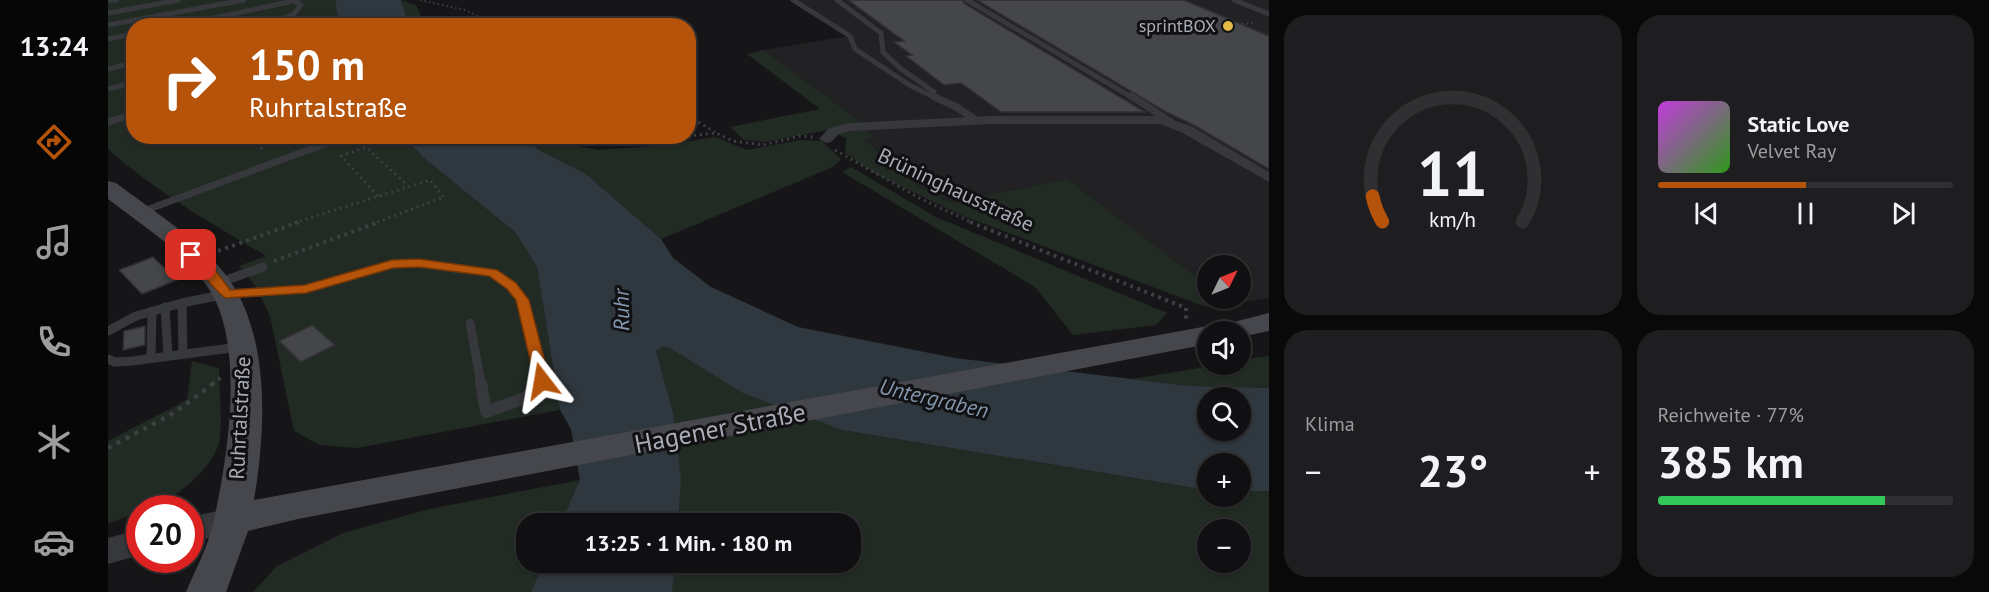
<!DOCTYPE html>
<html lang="de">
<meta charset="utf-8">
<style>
:root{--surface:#101012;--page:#1e1e20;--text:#f1f3f6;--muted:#9c9d9f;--line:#303032;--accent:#b45309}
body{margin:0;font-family:"PT Sans",sans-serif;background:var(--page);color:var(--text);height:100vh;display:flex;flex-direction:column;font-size:22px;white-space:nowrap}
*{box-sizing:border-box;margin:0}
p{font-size:20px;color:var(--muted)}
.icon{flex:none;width:33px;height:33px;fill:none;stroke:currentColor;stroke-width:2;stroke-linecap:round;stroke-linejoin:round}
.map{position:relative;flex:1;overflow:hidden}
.sheet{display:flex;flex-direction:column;gap:15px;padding:15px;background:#09090a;width:720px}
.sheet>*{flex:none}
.banner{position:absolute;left:18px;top:18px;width:570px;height:126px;border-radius:24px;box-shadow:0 2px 4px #0004,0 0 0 2px var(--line);background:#b45309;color:#fff;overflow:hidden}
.needle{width:39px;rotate:47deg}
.tools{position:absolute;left:1089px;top:255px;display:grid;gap:12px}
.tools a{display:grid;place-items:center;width:54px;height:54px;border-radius:50%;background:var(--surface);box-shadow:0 2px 4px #0004,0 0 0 2px var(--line);font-size:30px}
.speed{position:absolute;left:18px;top:495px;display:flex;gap:12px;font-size:30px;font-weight:700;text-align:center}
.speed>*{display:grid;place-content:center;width:78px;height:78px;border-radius:50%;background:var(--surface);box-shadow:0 2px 4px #0004,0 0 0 2px var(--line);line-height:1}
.speed .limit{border:9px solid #d22;background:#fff;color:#111}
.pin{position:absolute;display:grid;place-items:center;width:51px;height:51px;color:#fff;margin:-26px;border-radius:12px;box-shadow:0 3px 9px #0006}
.me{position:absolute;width:66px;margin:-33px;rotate:346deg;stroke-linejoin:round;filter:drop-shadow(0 0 4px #0008)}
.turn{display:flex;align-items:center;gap:21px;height:126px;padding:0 24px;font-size:27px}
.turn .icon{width:78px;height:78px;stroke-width:2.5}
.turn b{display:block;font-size:42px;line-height:51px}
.big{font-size:45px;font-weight:800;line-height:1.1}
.sheet .card{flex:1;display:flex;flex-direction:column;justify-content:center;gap:9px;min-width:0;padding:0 21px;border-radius:24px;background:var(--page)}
.sheet .dial{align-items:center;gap:0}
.dial svg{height:156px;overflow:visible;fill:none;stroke:var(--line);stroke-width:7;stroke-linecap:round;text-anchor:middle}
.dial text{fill:var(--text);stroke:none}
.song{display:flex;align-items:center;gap:18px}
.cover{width:72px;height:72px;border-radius:9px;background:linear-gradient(135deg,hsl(290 70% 55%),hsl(110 70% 35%))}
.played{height:6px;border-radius:3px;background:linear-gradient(90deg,var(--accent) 50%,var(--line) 50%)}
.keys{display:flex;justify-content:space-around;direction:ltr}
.heat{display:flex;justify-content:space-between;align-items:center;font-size:33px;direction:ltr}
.charge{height:9px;border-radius:4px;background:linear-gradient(90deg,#34c759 77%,var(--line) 0)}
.sheet .tiles{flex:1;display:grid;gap:15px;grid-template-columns:repeat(2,1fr)}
.trip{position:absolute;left:408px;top:513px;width:345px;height:60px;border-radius:24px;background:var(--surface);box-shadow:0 2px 4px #0004,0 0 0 2px var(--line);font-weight:800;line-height:60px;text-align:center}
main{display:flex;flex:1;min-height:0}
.tab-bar{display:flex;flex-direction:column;width:108px;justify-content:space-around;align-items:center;background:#060607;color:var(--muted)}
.tab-bar .icon{width:42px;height:42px}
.tab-bar .on{color:var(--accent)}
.tab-bar b{font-size:27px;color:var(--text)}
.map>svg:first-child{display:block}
.built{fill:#222225}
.green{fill:#222a24;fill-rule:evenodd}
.water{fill:#30383f;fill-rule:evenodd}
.building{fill:#45464a;stroke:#303033;stroke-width:1.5}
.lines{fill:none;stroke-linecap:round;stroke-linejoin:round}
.path-far3{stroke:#3d3f43;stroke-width:2;stroke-dasharray:1.5 3;stroke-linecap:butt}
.path-far2{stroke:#3d3f43;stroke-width:3;stroke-dasharray:2 4;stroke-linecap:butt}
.path-far1{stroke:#3d3f43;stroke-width:4;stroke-dasharray:3 4.5;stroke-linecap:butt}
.path{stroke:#3d3f43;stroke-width:4.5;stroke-dasharray:4 6;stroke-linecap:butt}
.service-far3{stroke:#37383c;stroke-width:5}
.service-far2{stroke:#37383c;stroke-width:7}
.service-far1{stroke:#37383c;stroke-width:9}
.service{stroke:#37383c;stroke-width:12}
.minor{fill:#37383c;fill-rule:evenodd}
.tertiary{fill:#37383c;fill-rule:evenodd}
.secondary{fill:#46474c;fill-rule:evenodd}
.route{fill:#b45309;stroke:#753606;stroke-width:1.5}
.poi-dot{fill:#e1b944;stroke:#111113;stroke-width:2}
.labels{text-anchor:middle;stroke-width:6;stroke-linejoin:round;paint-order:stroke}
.far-poi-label{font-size:18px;fill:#a9acb6;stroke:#111113;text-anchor:end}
.street-label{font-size:21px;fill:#a9acb6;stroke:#111113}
.water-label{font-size:22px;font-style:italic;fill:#8397ae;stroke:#111113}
.near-street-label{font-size:26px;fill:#a9acb6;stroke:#111113}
</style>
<main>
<nav class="tab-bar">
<b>13:24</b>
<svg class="icon on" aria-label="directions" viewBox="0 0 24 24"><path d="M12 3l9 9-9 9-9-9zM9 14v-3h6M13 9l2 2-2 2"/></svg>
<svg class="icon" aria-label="music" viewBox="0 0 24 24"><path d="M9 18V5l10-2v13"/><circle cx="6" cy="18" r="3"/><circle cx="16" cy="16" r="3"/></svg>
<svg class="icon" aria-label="phone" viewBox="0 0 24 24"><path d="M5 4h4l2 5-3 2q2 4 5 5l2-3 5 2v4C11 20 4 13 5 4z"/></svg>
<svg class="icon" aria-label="climate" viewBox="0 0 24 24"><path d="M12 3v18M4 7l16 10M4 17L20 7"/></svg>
<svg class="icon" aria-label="car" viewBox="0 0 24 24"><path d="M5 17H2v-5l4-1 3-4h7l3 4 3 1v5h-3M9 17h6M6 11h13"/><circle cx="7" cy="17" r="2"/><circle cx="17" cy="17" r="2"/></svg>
</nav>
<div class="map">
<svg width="1161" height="592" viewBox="0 0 1161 592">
<rect width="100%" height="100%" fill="#161618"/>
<polygon class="built" points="685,0 1161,0 1161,298 1125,304 1117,299 1132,298 1132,266 1100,266 1099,285 959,179 842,203 809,185 756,139 766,138 745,116 655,50 741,36"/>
<g class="green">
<path d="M0 0H227L231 25 26 26V136L295 137 317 159 407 232 429 267 452 410 249 448 212 445 186 431 162 316 148 287 131 266 158 256C103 223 48 192 0 149Z"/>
<polygon points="293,0 308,5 317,25 301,25"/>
<polygon points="655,50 745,116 767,138 757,140 809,185 842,203 959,179 1099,285 1100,298 1117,299 1125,304 1098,307 855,216 769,175 737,153 738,138 720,130 657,142 636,140 622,127 712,109 639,54"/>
<polygon points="416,137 442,137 450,142 490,150 558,145 607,137 639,150 693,140 714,141 733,159 725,167 553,239 478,174 431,150"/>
<polygon points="743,167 828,217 1059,313 1048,325 965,335 927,287 734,172"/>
<path d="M554 347 562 348 734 430 1099 490 1100 496H1132L1133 491H1161V592H483L498 563 742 562V524L502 523 570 459 565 412 548 351ZM1100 530H1132V562H1100Z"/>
<polygon points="1161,356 1161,388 1082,386 1024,379 1109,365 1132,364 1133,360"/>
<path d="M84 361 111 368C111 387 115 426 111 443 104 470 59 508 32 508L31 512 0 524V441L79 400Z"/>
<polygon points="472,480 501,523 418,524 418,562 497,563 481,592 145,592 169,566 235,533 321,509"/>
</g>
<g class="water">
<polygon points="227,0 293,0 301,25 231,25"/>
<path d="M295 137H416L431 150 478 174 553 239 565 258 603 287 690 327 847 358 1082 386 1161 388V491H1133L1132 464H1100L1099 490 734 430 635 393 562 348 554 347 548 351 565 412 573 480 570 523H453L472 480 463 429 452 410 429 267 407 232 317 159ZM1100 398H1132V430H1100Z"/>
<polygon points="436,563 567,563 564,592 423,592"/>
</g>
<g class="building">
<polygon points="740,0 854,0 857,4 1037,112 893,112 853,83 836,85 798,56 804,55 786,42 796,41"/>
<polygon points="869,0 1076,0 1161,36 1161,169 1084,124 1058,112"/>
<polygon points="45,257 69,280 34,294 11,270"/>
<polygon points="204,325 227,345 193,362 171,341"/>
<polygon points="37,326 37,345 15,350 16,331"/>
</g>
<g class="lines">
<g class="path-far3">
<polyline points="312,0 357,10 391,26"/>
<polyline points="1134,24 1148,23"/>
</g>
<g class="path-far2">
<polyline points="580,116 607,132"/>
<polyline points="107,136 114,140 126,136"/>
<polyline points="139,136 157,151"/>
<polyline points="580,136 608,133 625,141 655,145 692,136 705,137"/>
<path d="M444 137C490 148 534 143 580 136"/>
<polyline points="727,150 811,198 865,223"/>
<polyline points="270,196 233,156 258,147 300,186"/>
<polyline points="186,223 322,180 336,197 267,223"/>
</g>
<g class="path-far1">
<polyline points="862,222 1078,308 1078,320"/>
<polyline points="110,251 191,222"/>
<polyline points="166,261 271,222"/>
<polyline points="104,384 114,377"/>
</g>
<polyline class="path" points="0,448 66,413 106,383"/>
<g class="service-far3">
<polyline points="685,0 742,36 747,49 803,86 828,98"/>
<polyline points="729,0 773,33 775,52 792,68 826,92"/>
<polyline points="859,0 1025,98"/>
<polyline points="1126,0 1161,14"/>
<polyline points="0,1 8,0"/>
<polyline points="0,13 71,0"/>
<polyline points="0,25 136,0"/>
<polyline points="68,26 190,0"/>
<polyline points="155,26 186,14 193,5 187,2"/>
<polyline points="0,39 26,34"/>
<polyline points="0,69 26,63"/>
<polyline points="0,89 26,83"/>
</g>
<g class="service-far2">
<polyline points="825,96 852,109"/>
<polyline points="1023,96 1063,122"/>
<polyline points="847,106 868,120"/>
<polyline points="0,122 26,114"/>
<polyline points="33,212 238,136"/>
</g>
<g class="service-far1">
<polyline points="110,283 155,267"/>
<polyline points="74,303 75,354"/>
<polyline points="57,307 60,356"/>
<polyline points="362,323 373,384"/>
<polyline points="0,331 28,316 74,303 118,294 198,289 284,264 311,263 384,273 403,286 414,300 434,381 432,384"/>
<polyline points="43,358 44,311"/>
<polyline points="0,359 7,362 24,361 131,347"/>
</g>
<polyline class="service" points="373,383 378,412 417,398 433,383"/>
<polygon class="minor" points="883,116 1053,116 1083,126 1161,172 1161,182 1073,132 1052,124 883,124 742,131 731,134 723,142 718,143 711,139 721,128 742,123"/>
<g class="tertiary">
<polygon points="124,508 135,511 139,520 135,529 82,543 82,517"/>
<polygon points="32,529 32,555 0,564 0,538"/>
</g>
<path class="secondary" d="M0 181 8 183C45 211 88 237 117 274 163 333 158 429 146 500L1100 326 1106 327 1161 313V331L1132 337V332H1100V344L190 519 140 531 118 592H78C87 570 100 547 105 524 119 462 137 352 104 294 81 254 36 227 0 199Z"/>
</g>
<path class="route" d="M83 251C99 255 112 277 122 290L197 285 284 260 311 259 389 270 408 283 421 300 442 381 440 384H429L427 381 408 300 399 289 381 276 311 267 285 268 198 293 118 298C111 296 87 265 79 257L77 255 79 252Z"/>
<circle class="poi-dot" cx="1120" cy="26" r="6"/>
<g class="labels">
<g class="far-poi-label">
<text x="1108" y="32">sprintBOX</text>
</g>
<g class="street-label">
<text transform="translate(848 190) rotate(25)" y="7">Brüninghausstraße</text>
<text transform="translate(132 418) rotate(-87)" y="7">Ruhrtalstraße</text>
</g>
<g class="water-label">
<text transform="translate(513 310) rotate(-91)" y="8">Ruhr</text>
<text transform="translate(826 398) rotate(13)" y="8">Untergraben</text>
</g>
<g class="near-street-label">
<text transform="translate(612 428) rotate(-11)" y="9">Hagener Straße</text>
</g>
</g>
</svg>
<div class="tools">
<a><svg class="needle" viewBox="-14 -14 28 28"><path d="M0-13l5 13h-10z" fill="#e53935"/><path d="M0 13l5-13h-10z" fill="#9c9d9f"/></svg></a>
<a><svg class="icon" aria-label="sound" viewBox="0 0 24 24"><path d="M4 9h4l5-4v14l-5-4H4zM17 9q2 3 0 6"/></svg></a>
<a><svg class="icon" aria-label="search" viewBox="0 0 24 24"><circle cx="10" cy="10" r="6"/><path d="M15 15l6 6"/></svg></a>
<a>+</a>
<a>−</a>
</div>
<div class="speed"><div class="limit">20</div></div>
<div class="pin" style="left:83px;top:255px;background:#d93025"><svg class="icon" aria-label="arrive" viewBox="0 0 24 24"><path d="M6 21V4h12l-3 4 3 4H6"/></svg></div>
<svg class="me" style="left:434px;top:381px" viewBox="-20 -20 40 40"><path d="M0-17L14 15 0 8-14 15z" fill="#b45309" stroke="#fff" stroke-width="4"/></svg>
<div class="trip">13:25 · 1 Min. · 180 m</div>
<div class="banner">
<div class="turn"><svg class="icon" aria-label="right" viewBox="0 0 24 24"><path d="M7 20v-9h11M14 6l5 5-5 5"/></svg><div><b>150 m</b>Ruhrtalstraße</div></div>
</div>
</div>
<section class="sheet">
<div class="tiles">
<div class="card dial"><svg viewBox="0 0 100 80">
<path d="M14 69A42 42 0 1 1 86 69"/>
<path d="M14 69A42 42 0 0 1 9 56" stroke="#b45309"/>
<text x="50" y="56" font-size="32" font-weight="700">11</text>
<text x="50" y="72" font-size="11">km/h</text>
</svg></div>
<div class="card">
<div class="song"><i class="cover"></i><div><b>Static Love</b><p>Velvet Ray</p></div></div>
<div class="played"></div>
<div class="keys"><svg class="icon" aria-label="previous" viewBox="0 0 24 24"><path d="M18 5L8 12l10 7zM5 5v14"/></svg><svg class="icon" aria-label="pause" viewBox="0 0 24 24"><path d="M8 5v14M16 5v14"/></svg><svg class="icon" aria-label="next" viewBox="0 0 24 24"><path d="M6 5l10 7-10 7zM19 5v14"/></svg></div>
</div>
<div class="card"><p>Klima</p>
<div class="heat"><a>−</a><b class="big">23°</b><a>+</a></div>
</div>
<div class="card"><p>Reichweite · 77%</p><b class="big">385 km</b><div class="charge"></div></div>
</div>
</section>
</main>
